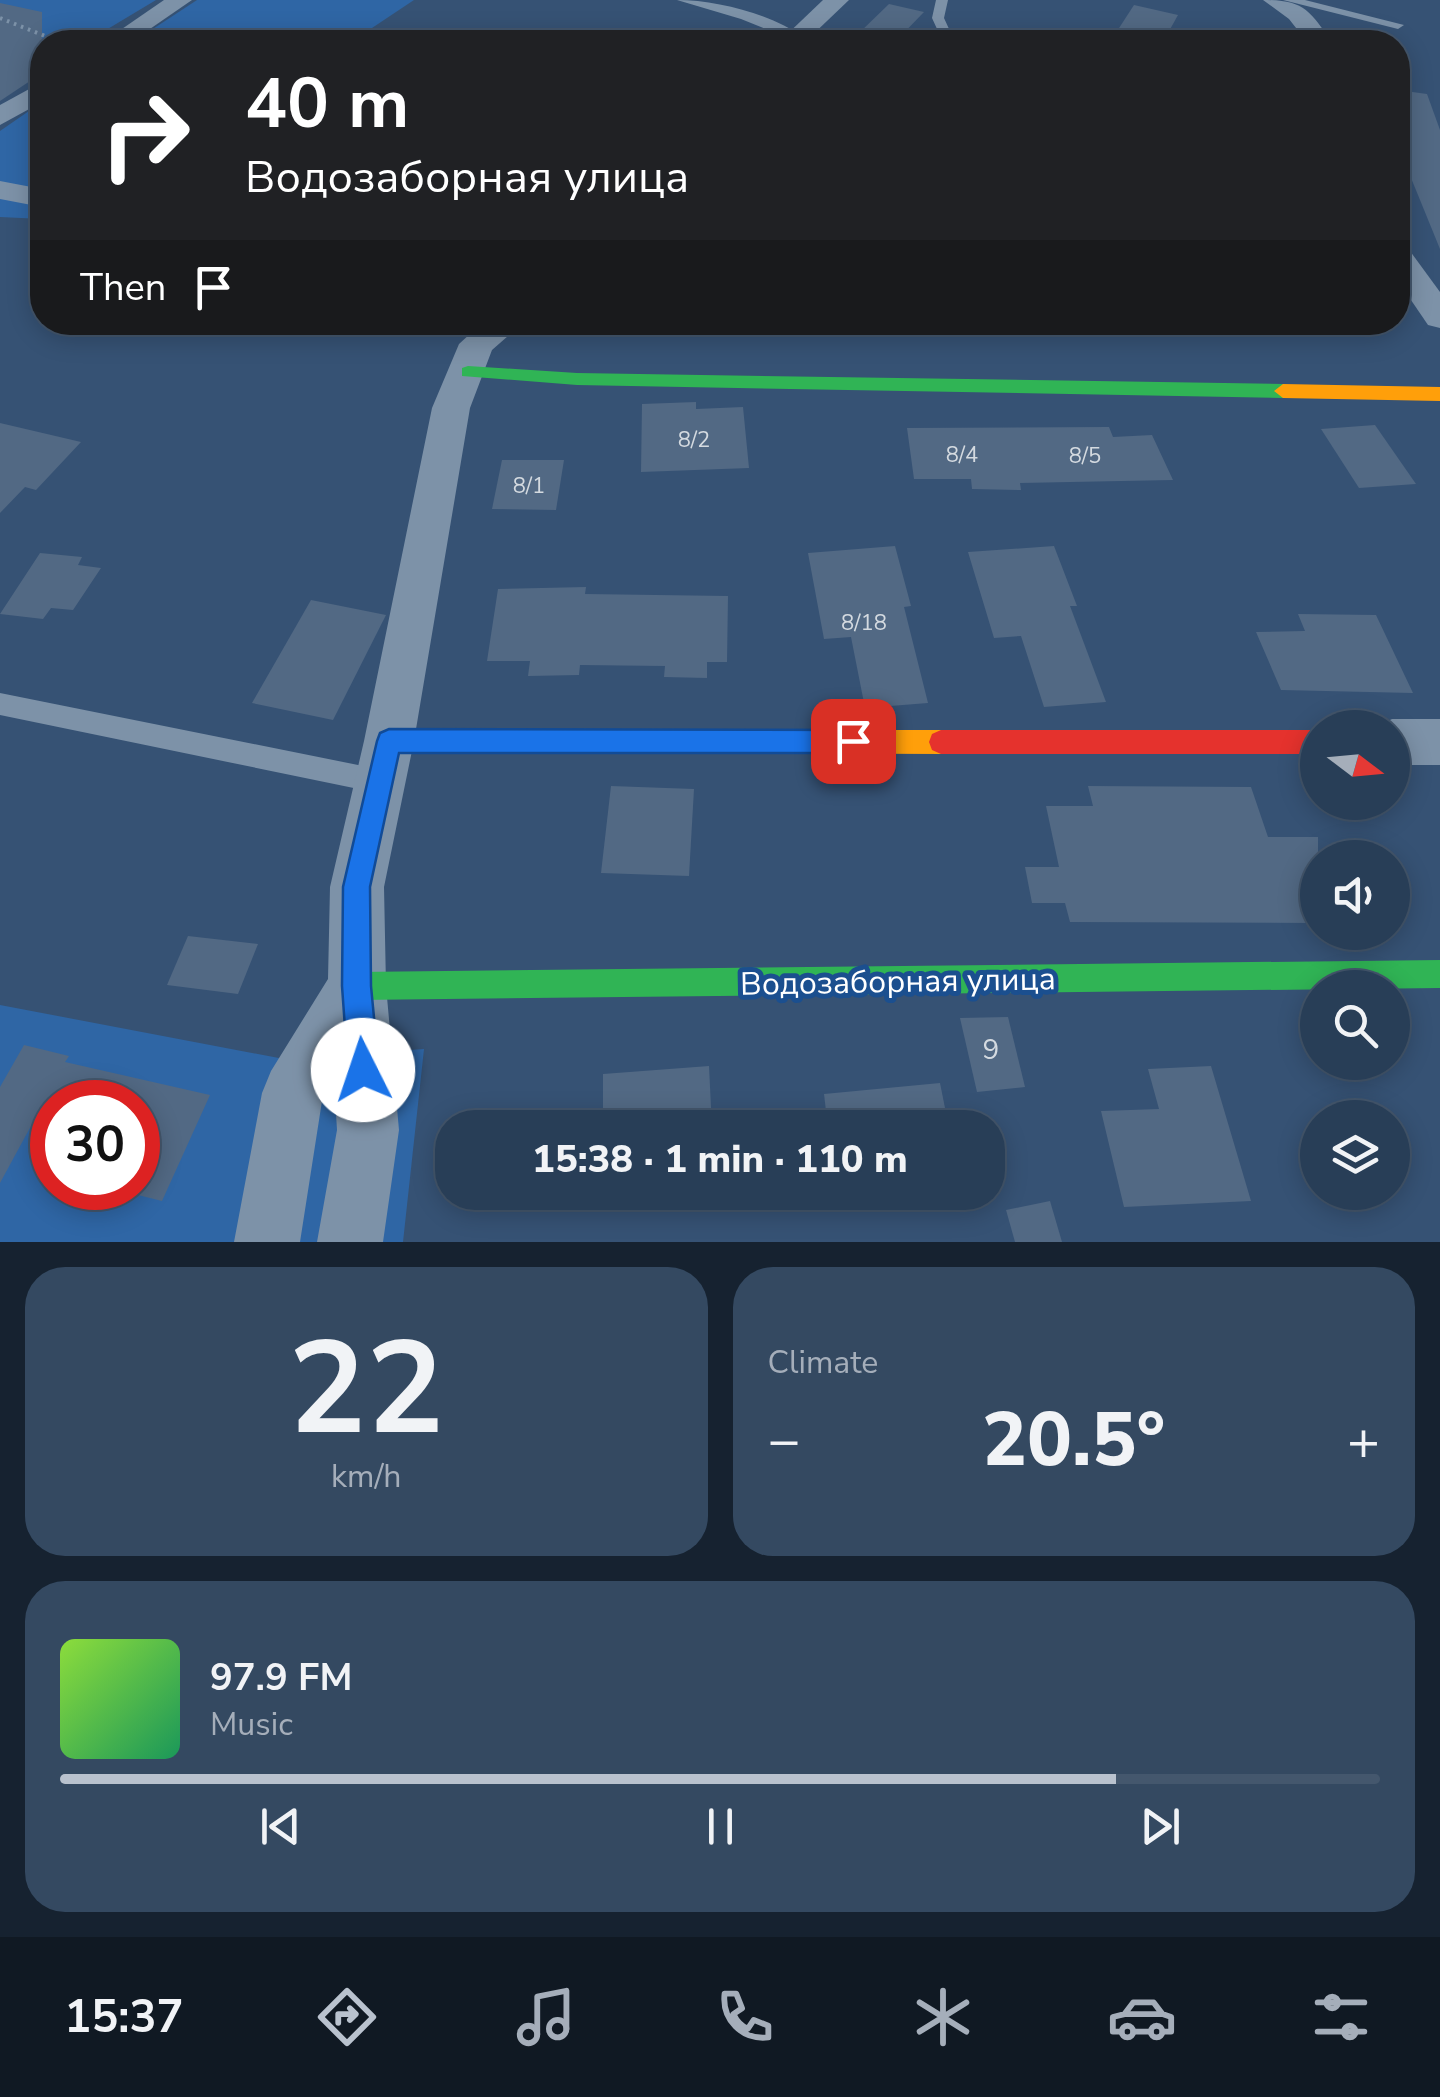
<!DOCTYPE html>
<meta charset="utf-8">
<style>
:root{--surface:#283e57;--page:#344961;--text:#f1f3f6;--muted:#a5aeba;--line:#44576d;--accent:#b9c2ce}
body{margin:0;font-family:"Nunito Sans",sans-serif;background:var(--page);color:var(--text);height:100vh;display:flex;flex-direction:column;font-size:38px;white-space:nowrap}
*{box-sizing:border-box;margin:0}
p{font-size:32px;color:var(--muted)}
.icon{flex:none;width:55px;height:55px;fill:none;stroke:currentColor;stroke-width:2;stroke-linecap:round;stroke-linejoin:round}
.map{position:relative;height:1242px;overflow:hidden}
.panel{display:flex;flex-direction:column;gap:25px;padding:25px;background:#162230;flex:1}
.panel>*{flex:none}
.hud{position:absolute;left:30px;top:30px;width:1380px;height:305px;border-radius:40px;box-shadow:0 5px 25px #0003,0 0 0 2px var(--line);background:#202124;color:#fff;overflow:hidden}
.needle{width:65px;rotate:106deg}
.controls{position:absolute;left:1300px;top:710px;display:grid;gap:20px}
.controls a{display:grid;place-items:center;width:110px;height:110px;border-radius:50%;background:var(--surface);box-shadow:0 5px 25px #0003,0 0 0 2px var(--line);font-size:50px}
.speed{position:absolute;left:30px;top:1080px;display:flex;gap:20px;font-size:50px;font-weight:700;text-align:center}
.speed>*{display:grid;place-content:center;width:130px;height:130px;border-radius:50%;background:var(--surface);box-shadow:0 5px 25px #0003,0 0 0 2px var(--line);line-height:1}
.speed .limit{border:15px solid #d22;background:#fff;color:#111}
.pin{position:absolute;display:grid;place-items:center;width:85px;height:85px;color:#fff;margin:-42px;border-radius:20px;box-shadow:0 5px 15px #0006}
.me{position:absolute;width:110px;margin:-55px;rotate:356deg;stroke-linejoin:round;filter:drop-shadow(0 0 8px #0008)}
.turn{display:flex;align-items:center;gap:35px;height:210px;padding:0 50px;font-size:45px}
.turn .icon{width:130px;height:130px;stroke-width:2.5}
.turn b{display:block;font-size:70px;line-height:85px}
.then{display:flex;align-items:center;height:95px;padding:0 50px;background:#0003;gap:20px;font-size:38px}
.big{font-size:75px;font-weight:800;line-height:1.1}
.panel .card{flex:1;display:flex;flex-direction:column;justify-content:center;gap:15px;min-width:0;padding:0 35px;border-radius:40px;background:var(--page)}
.panel .dial{align-items:center;gap:0}
.dial b{font-size:130px;line-height:1}
.song{display:flex;align-items:center;gap:30px}
.cover{width:120px;height:120px;border-radius:15px;background:linear-gradient(135deg,hsl(90 70% 55%),hsl(150 70% 35%))}
.played{height:10px;border-radius:5px;background:linear-gradient(90deg,var(--accent) 80%,var(--line) 80%)}
.keys{display:flex;justify-content:space-around;direction:ltr}
.heat{display:flex;justify-content:space-between;align-items:center;font-size:55px;direction:ltr}
.panel .tiles{flex:1;display:grid;gap:25px;grid-template-columns:1fr 1fr}
.card:last-child{grid-column:span 2}
.trip{position:absolute;left:435px;top:1110px;width:570px;height:100px;border-radius:40px;background:var(--surface);box-shadow:0 5px 25px #0003,0 0 0 2px var(--line);font-weight:800;line-height:100px;text-align:center}
.menu{display:flex;height:160px;justify-content:space-around;align-items:center;background:#101923;color:var(--muted)}
.menu .icon{width:70px;height:70px}
.menu .selected{color:var(--accent)}
.menu b{font-size:45px;color:var(--text)}
.map>svg:first-child{display:block}
.green{fill:#2f66a5;fill-rule:evenodd}
.building{fill:#526984}
.lines{fill:none;stroke-linecap:round;stroke-linejoin:round}
.path{stroke:#7d92a8;stroke-width:4;stroke-dasharray:2.5 5;stroke-linecap:butt}
.lane{fill:#7d92a8;fill-rule:evenodd}
.street{fill:#7d92a8;fill-rule:evenodd}
.fast{fill:#30b455;fill-rule:evenodd}
.slow{fill:#ff9f0a;fill-rule:evenodd}
.jam{fill:#e5322d;fill-rule:evenodd}
.route{fill:#1a73e8;stroke:#114b97;stroke-width:2.5}
.labels{text-anchor:middle;stroke-width:10;stroke-linejoin:round;paint-order:stroke}
.number-label{font-size:22px;fill:#d4dae0}
.near-number-label{font-size:28px;fill:#d4dae0}
.near-street-label{font-size:32px;fill:#fff;stroke:#1b4f8f}
</style>
<div class="map">
<svg width="1440" height="1242" viewBox="0 0 1440 1242">
<rect width="100%" height="100%" fill="#365274"/>
<g class="green">
<polygon points="0,0 156,0 86,42 42,42 42,69 0,95"/>
<polygon points="197,0 414,0 351,42 133,42"/>
<polygon points="42,102 42,219 0,217 0,131"/>
<path d="M0 1005 284 1059 424 1049 403 1242H0ZM52 1102H138V1188H52Z"/>
</g>
<g class="building">
<polygon points="0,3 42,12 42,73 0,101"/>
<polygon points="889,4 924,12 895,42 857,35"/>
<polygon points="1134,5 1178,15 1163,42 1110,42"/>
<polygon points="1398,90 1427,94 1440,130 1440,249 1398,146"/>
<polygon points="696,402 696,409 743,407 749,468 641,472 642,404"/>
<polygon points="0,423 81,442 36,490 25,487 0,513"/>
<polygon points="1375,425 1416,484 1359,488 1321,429"/>
<polygon points="1109,427 1113,437 1152,435 1173,480 1020,483 1021,490 972,489 971,479 914,479 907,428"/>
<polygon points="502,460 564,460 556,510 492,509"/>
<polygon points="895,546 911,606 904,607 928,703 865,708 851,637 824,639 808,553"/>
<polygon points="1054,546 1077,606 1070,606 1106,702 1044,707 1021,636 994,638 968,552"/>
<polygon points="40,553 82,557 78,565 101,568 73,610 51,608 43,619 0,614"/>
<polygon points="586,587 585,594 728,596 727,662 707,662 707,678 664,677 665,666 580,665 579,675 528,676 530,661 487,661 498,589"/>
<polygon points="311,600 386,615 333,720 252,703"/>
<polygon points="1298,614 1376,615 1413,693 1281,690 1256,632 1305,631"/>
<polygon points="611,786 694,789 689,876 601,873"/>
<polygon points="1088,786 1251,787 1268,837 1318,837 1318,923 1070,922 1065,903 1032,903 1025,867 1059,867 1046,806 1093,806"/>
<polygon points="188,936 258,944 238,994 167,985"/>
<polygon points="1008,1017 1025,1087 977,1092 960,1018"/>
<polygon points="24,1045 69,1056 65,1062 210,1095 162,1201 138,1195 138,1102 44,1102 0,1183 0,1087"/>
<polygon points="709,1066 712,1128 603,1128 603,1074"/>
<polygon points="1211,1066 1251,1201 1124,1207 1101,1111 1159,1109 1148,1069"/>
<polygon points="940,1083 949,1128 828,1128 824,1094"/>
<polygon points="1050,1201 1062,1242 1015,1242 1006,1210"/>
</g>
<g class="lines">
<polyline class="path" points="0,18 60,42"/>
<g class="lane">
<path d="M677 0C717 0 771 14 803 37L793 40 741 19Z"/>
<polygon points="936,0 948,0 944,18 955,42 943,42 932,18"/>
<polygon points="1283,0 1305,0 1404,25 1398,29"/>
<polygon points="0,693 378,769 387,772 391,781 387,790 378,793 0,715"/>
</g>
<g class="street">
<polygon points="164,0 192,0 131,42 103,42"/>
<polygon points="823,0 849,0 805,42 779,42"/>
<path d="M1263 0C1304 0 1309 10 1332 42H1307L1289 19Z"/>
<polygon points="42,82 42,102 0,125 0,105"/>
<polygon points="0,181 42,189 42,207 0,199"/>
<polygon points="1398,248 1410,251 1440,292 1440,328 1428,325 1398,281"/>
<polygon points="483,322 524,322 492,350 470,408 414,741 384,887 386,986 399,1130 383,1242 317,1242 337,1130 334,1081 322,1101 300,1242 234,1242 262,1093 271,1071 328,979 330,887 364,741 432,408 459,344"/>
<polygon points="1392,719 1440,719 1440,765 1392,765 1392,728 1374,728"/>
</g>
<g class="fast">
<polygon points="468,366 577,373 1283,384 1292,391 1283,398 577,385 462,376 462,368"/>
<polygon points="1440,960 1440,988 357,1000 347,996 343,986 347,976 357,972"/>
</g>
<g class="slow">
<polygon points="1283,384 1440,387 1440,401 1283,398 1274,391"/>
<polygon points="389,730 941,730 950,734 953,742 950,750 941,754 389,752 380,749 377,741 380,733"/>
</g>
<polygon class="jam" points="941,730 1318,730 1318,754 941,754 932,750 929,742 932,734"/>
</g>
<polygon class="route" points="389,729 853,730 862,733 866,741 862,749 853,753 399,753 370,887 371,986 379,1070 374,1081 363,1086 352,1081 348,1070 342,986 343,887 377,741 380,733"/>
<g class="labels">
<g class="number-label">
<text x="694" y="447">8/2</text>
<text x="962" y="462">8/4</text>
<text x="1085" y="463">8/5</text>
<text x="529" y="493">8/1</text>
<text x="864" y="630">8/18</text>
</g>
<g class="near-number-label">
<text x="991" y="1059">9</text>
</g>
<g class="near-street-label">
<text transform="translate(898 981) rotate(-1)" y="11">Водозаборная улица</text>
</g>
</g>
</svg>
<div class="controls">
<a><svg class="needle" viewBox="-14 -14 28 28"><path d="M0-13l5 13h-10z" fill="#e53935"/><path d="M0 13l5-13h-10z" fill="#a5aeba"/></svg></a>
<a><svg class="icon" aria-label="sound" viewBox="0 0 24 24"><path d="M4 9h4l5-4v14l-5-4H4zM17 9q2 3 0 6"/></svg></a>
<a><svg class="icon" aria-label="search" viewBox="0 0 24 24"><circle cx="10" cy="10" r="6"/><path d="M15 15l6 6"/></svg></a>
<a><svg class="icon" aria-label="layers" viewBox="0 0 24 24"><path d="M12 4l9 5-9 5-9-5zM3 14l9 5 9-5"/></svg></a>
</div>
<div class="speed"><div class="limit">30</div></div>
<div class="pin" style="left:853px;top:741px;background:#d93025"><svg class="icon" aria-label="arrive" viewBox="0 0 24 24"><path d="M6 21V4h12l-3 4 3 4H6"/></svg></div>
<svg class="me" style="left:363px;top:1070px" viewBox="-20 -20 40 40"><circle r="19" fill="#fff"/><path d="M0-13L10 11 0 6-10 11z" fill="#1a73e8"/></svg>
<div class="trip">15:38 · 1 min · 110 m</div>
<div class="hud">
<div class="turn"><svg class="icon" aria-label="right" viewBox="0 0 24 24"><path d="M7 20v-9h11M14 6l5 5-5 5"/></svg><div><b>40 m</b>Водозаборная улица</div></div>
<div class="then">Then<svg class="icon" aria-label="arrive" viewBox="0 0 24 24"><path d="M6 21V4h12l-3 4 3 4H6"/></svg></div>
</div>
</div>
<section class="panel">
<div class="tiles">
<div class="card dial"><b>22</b><p>km/h</p></div>
<div class="card"><p>Climate</p>
<div class="heat"><a>−</a><b class="big">20.5°</b><a>+</a></div>
</div>
<div class="card">
<div class="song"><i class="cover"></i><div><b>97.9 FM</b><p>Music</p></div></div>
<div class="played"></div>
<div class="keys"><svg class="icon" aria-label="previous" viewBox="0 0 24 24"><path d="M18 5L8 12l10 7zM5 5v14"/></svg><svg class="icon" aria-label="pause" viewBox="0 0 24 24"><path d="M8 5v14M16 5v14"/></svg><svg class="icon" aria-label="next" viewBox="0 0 24 24"><path d="M6 5l10 7-10 7zM19 5v14"/></svg></div>
</div>
</div>
</section>
<nav class="menu">
<b>15:37</b>
<svg class="icon selected" aria-label="directions" viewBox="0 0 24 24"><path d="M12 3l9 9-9 9-9-9zM9 14v-3h6M13 9l2 2-2 2"/></svg>
<svg class="icon" aria-label="music" viewBox="0 0 24 24"><path d="M9 18V5l10-2v13"/><circle cx="6" cy="18" r="3"/><circle cx="16" cy="16" r="3"/></svg>
<svg class="icon" aria-label="phone" viewBox="0 0 24 24"><path d="M5 4h4l2 5-3 2q2 4 5 5l2-3 5 2v4C11 20 4 13 5 4z"/></svg>
<svg class="icon" aria-label="climate" viewBox="0 0 24 24"><path d="M12 3v18M4 7l16 10M4 17L20 7"/></svg>
<svg class="icon" aria-label="car" viewBox="0 0 24 24"><path d="M5 17H2v-5l4-1 3-4h7l3 4 3 1v5h-3M9 17h6M6 11h13"/><circle cx="7" cy="17" r="2"/><circle cx="17" cy="17" r="2"/></svg>
<svg class="icon" aria-label="filters" viewBox="0 0 24 24"><path d="M4 7h16M4 17h16"/><circle cx="9" cy="7" r="2"/><circle cx="15" cy="17" r="2"/></svg>
</nav>
